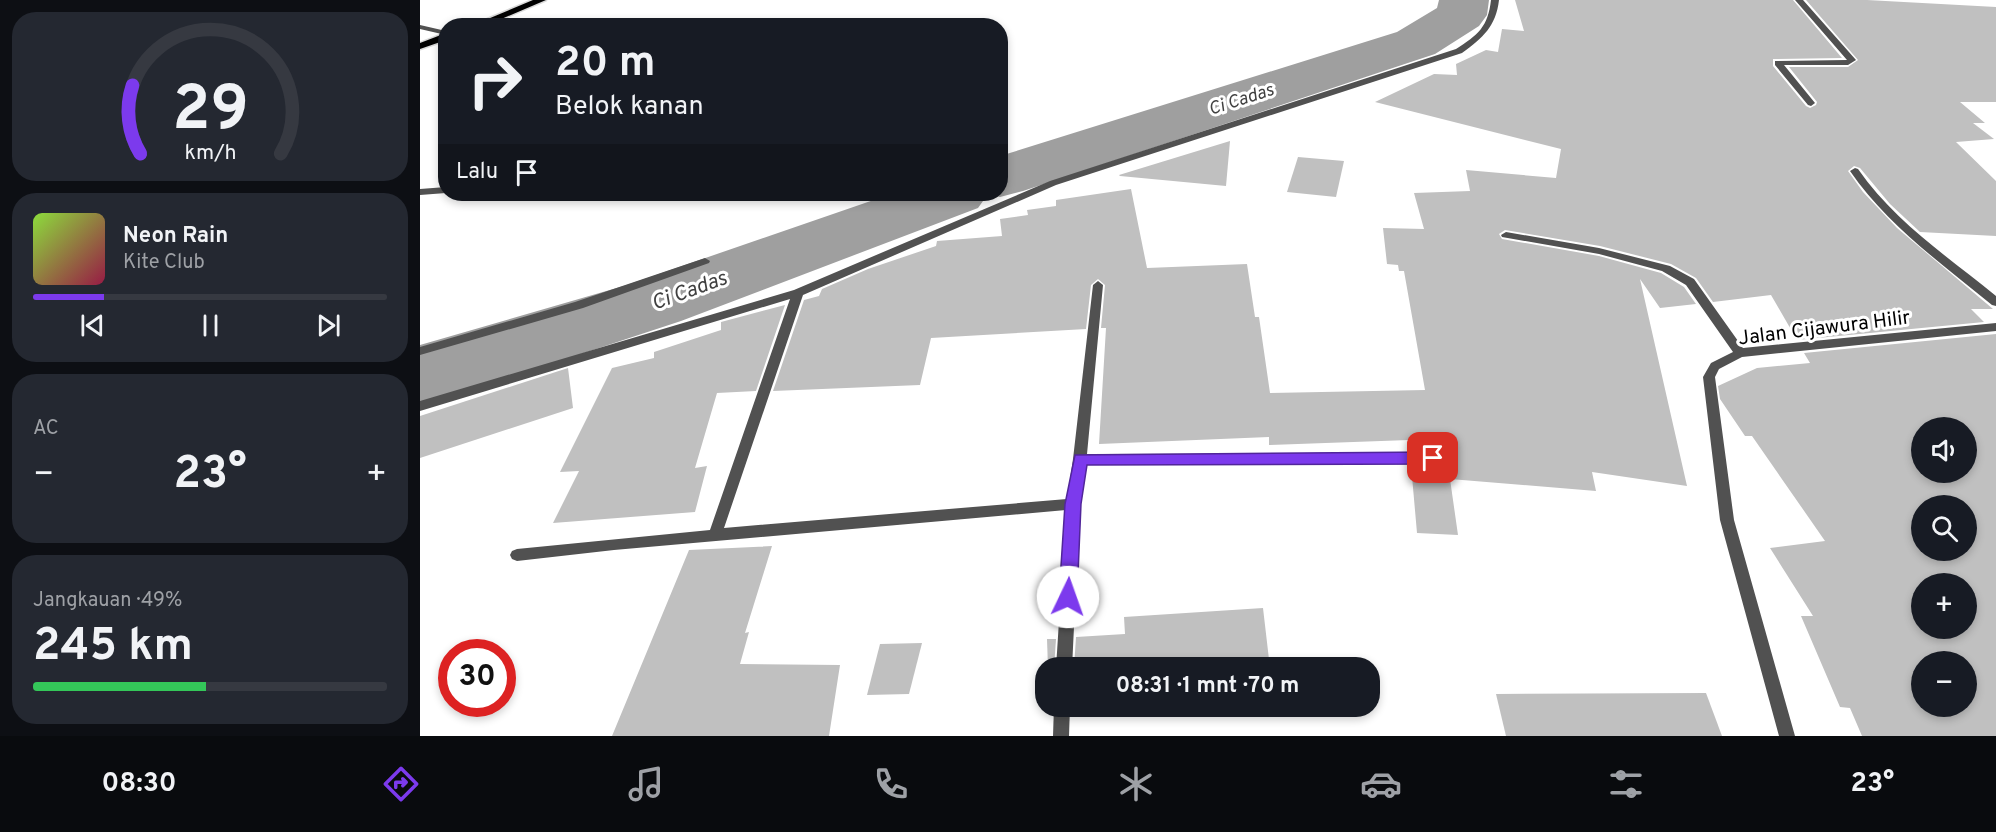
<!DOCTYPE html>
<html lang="id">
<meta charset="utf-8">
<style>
:root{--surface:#171b24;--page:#242831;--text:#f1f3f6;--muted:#9ea1a6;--line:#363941;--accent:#7c3aed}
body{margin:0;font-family:Overpass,sans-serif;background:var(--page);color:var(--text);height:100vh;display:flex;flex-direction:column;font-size:22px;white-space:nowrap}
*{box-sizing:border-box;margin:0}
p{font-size:20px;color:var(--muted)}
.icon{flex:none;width:33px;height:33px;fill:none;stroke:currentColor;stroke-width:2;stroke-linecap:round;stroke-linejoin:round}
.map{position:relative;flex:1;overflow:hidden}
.side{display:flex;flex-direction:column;gap:12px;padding:12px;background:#0d0f14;width:420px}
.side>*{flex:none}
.banner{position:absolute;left:18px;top:18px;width:570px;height:183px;border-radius:24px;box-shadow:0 3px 9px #0003;background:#171b24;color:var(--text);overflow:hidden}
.buttons{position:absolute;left:1491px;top:417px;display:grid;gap:12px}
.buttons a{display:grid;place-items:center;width:66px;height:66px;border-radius:50%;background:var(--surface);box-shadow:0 3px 9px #0003;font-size:30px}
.speed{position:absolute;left:18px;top:639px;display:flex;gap:12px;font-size:30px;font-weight:700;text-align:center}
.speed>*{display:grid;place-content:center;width:78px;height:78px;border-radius:50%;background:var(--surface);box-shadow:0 3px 9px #0003;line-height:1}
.speed .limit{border:9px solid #d22;background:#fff;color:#111}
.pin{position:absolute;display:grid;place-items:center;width:51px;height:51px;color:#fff;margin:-26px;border-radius:12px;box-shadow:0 3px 9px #0006}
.me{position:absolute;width:66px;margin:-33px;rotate:3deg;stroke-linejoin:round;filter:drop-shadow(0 0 4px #0008)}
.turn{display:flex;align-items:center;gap:21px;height:126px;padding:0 18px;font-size:27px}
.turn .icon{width:78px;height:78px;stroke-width:2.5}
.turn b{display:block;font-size:42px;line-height:51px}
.then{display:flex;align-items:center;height:57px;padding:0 18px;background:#0003;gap:12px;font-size:22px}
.big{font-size:45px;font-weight:700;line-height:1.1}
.side .widget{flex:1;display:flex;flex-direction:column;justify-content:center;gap:9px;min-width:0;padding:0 21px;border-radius:24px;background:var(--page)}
.side .dial{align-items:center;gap:0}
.dial svg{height:156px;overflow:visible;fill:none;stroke:var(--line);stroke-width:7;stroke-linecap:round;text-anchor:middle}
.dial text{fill:var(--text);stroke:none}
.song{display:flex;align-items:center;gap:18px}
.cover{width:72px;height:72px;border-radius:9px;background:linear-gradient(135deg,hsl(90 70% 55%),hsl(340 70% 35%))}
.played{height:6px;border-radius:3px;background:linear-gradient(90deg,var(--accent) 20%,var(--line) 20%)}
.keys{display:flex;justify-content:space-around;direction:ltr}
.heat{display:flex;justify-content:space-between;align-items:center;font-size:33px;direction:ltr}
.charge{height:9px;border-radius:4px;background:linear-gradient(90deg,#34c759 49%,var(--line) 0)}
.trip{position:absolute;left:615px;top:657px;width:345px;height:60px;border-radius:24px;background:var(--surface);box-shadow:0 3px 9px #0003;font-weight:700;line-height:60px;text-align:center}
.tab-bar{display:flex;height:96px;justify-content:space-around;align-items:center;background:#090b0e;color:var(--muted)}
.tab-bar .icon{width:42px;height:42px}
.tab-bar .current{color:var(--accent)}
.tab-bar b{font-size:27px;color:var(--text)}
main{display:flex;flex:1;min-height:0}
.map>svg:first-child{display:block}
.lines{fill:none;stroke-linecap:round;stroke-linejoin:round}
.river{fill:#9f9f9f;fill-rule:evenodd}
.building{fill:#c0c0c0;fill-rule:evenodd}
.primary-casing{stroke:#dbdbdb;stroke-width:3}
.street{fill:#515151;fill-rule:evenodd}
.primary{fill:#000;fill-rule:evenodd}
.route{fill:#7c3aed;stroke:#51269a;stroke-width:1.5}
.labels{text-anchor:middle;stroke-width:6;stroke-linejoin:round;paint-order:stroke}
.far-water-label{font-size:18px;font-style:italic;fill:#404040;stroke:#fff}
.street-label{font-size:20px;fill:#000;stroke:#fff}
.water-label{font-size:21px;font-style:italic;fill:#404040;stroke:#fff}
</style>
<main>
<section class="side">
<div class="widget dial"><svg viewBox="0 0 100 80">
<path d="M14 69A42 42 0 1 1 86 69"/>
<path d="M14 69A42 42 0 0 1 10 34" stroke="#7c3aed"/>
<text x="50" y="56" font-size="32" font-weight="700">29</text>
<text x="50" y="72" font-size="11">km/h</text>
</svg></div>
<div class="widget">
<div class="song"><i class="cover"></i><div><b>Neon Rain</b><p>Kite Club</p></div></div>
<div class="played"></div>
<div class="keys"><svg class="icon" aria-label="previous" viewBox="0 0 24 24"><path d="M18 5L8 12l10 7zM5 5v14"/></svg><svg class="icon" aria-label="pause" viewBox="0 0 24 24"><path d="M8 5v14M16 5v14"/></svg><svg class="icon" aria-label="next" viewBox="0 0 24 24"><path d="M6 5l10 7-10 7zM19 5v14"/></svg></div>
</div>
<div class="widget"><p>AC</p>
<div class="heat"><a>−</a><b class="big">23°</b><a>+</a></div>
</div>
<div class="widget"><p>Jangkauan · 49%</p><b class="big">245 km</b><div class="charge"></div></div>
</section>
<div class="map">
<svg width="1576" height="736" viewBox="0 0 1576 736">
<rect width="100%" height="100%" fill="#fff"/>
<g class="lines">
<g class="river">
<polygon points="1019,0 1069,0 1067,15 1059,26 1015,54 603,191 580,197 567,194 580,194 580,156 977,32 1017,8"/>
<polygon points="471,194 568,194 558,208 261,321 0,407 0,345 207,285"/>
</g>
</g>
<g class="building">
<polygon points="1095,0 1373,0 1422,58 1353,59 1353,66 1386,106 1390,108 1396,105 1397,102 1369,67 1428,67 1438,60 1386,0 1447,0 1576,7 1576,102 1540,102 1565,123 1553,123 1574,139 1536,142 1576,181 1576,236 1500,232 1470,204 1440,168 1434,166 1428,171 1443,192 1477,228 1573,309 1551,309 1564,322 1377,340 1351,295 1293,302 1276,278 1251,264 1180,246 1085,230 1079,234 1082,239 1179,256 1241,273 1264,287 1276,304 1240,308 1220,279 1267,486 1172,472 1176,491 1030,479 1038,535 997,533 991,465 1018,464 1022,457 1018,452 1013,451 990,451 989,440 849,445 849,437 679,444 686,328 681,328 685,285 678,279 671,285 666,329 511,338 500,385 353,391 384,300 399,296 402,289 448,269 516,246 517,241 582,236 580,219 608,215 607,210 636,206 636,200 711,189 727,268 827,264 835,317 839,317 850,393 1005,390 984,271 979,271 978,265 967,264 963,228 1004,229 994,193 1050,191 1046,170 1136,178 1141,149 955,102 1014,74 1037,75 1036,64 1066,50 1078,52 1082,29 1104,31"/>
<polygon points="810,141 806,186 700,176 699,175"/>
<polygon points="878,157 924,161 916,197 867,192"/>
<polygon points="365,305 336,391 297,393 275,468 287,466 275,512 133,523 159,471 140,472 192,368 234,358 234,352 301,330 301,322"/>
<path d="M1576 334V736H1442L1430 708 1420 707 1381 616H1393L1350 548 1405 541 1332 436H1325L1300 399 1298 386 1337 368 1390 363 1384 353ZM1502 428H1546V472H1502ZM1502 506H1546V550H1502ZM1502 584H1546V628H1502ZM1502 662H1546V706H1502Z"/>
<polygon points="148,368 153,408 0,458 0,416"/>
<polygon points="352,546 325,633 329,632 320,664 420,665 409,736 192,736 269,550"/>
<polygon points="843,608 850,668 654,668 656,637 705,634 704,617"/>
<polygon points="627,639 636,639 634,668 628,668"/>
<polygon points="502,643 489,694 447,695 460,644"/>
<polygon points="1286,693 1302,736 1086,736 1076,694"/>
</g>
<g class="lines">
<g class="primary-casing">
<g id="primary">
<polygon points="113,0 126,0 65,26 51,26"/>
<polygon points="26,33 26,40 0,49 0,43"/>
</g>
</g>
<g class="street">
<path d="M1071 0H1079C1076 26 1063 38 1042 53L636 185 383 295 304 528 647 499 653 459 673 285 678 281 683 285 667 454 1013 453 1018 454 1020 458 1018 462 1013 463 666 464 660 504 652 668H636L646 510 194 550 97 561 92 559 90 555 92 551 97 549 290 530 370 299 0 411V401L374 290 630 181 1036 49C1058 35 1068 27 1071 0Z"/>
<polygon points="1375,0 1383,0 1436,60 1428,65 1364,65 1395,103 1391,106 1388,105 1355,65 1355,61 1427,60"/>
<polygon points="0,25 26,31 26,35 0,29"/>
<path d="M1435 168 1438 169C1475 222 1527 256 1576 296V306L1572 305C1521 263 1468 226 1430 171Z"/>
<polygon points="26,187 26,193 0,195 0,189"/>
<polygon points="1086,232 1179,248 1250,266 1274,279 1323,348 1576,323 1576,331 1322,357 1299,369 1295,377 1314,520 1375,736 1359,736 1300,520 1283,377 1291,363 1313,352 1266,285 1242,271 1179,254 1082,237 1081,235"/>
<polygon points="285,258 290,261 289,263 163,308 0,355 0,347 155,302"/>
<polygon points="634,706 650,706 649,736 633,736"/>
</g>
<use href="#primary" class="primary"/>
</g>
<polygon class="route" points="1013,452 1018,454 1020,458 1018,462 1013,464 667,465 661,504 657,597 654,603 648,605 642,603 639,597 645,504 655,455"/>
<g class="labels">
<g class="far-water-label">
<text transform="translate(821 99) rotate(-18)" y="6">Ci Cadas</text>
</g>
<g class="street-label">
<text transform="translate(1404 327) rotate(-7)" y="7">Jalan Cijawura Hilir</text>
</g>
<g class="water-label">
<text transform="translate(269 290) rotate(-20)" y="7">Ci Cadas</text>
</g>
</g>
</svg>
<div class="buttons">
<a><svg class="icon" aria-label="sound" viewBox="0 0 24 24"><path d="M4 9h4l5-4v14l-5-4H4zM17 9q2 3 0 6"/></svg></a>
<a><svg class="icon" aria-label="search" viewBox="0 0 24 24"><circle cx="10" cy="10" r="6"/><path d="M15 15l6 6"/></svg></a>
<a>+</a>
<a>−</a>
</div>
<div class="speed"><div class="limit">30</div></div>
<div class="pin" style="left:1013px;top:458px;background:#d93025"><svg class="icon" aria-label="arrive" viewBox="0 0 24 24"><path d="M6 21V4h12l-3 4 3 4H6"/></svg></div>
<svg class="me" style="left:648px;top:597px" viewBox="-20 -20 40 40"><circle r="19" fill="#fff"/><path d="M0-13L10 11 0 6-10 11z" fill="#7c3aed"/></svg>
<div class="trip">08:31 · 1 mnt · 70 m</div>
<div class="banner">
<div class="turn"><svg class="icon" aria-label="right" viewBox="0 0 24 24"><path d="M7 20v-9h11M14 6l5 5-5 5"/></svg><div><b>20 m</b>Belok kanan</div></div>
<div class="then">Lalu<svg class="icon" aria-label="arrive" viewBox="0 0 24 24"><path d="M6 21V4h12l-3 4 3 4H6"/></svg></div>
</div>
</div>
</main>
<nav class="tab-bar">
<b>08:30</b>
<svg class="icon current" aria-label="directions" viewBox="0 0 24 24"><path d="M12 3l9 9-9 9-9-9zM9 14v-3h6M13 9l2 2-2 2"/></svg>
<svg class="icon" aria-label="music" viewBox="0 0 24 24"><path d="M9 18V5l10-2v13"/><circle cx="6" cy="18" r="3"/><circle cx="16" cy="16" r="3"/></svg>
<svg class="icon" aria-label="phone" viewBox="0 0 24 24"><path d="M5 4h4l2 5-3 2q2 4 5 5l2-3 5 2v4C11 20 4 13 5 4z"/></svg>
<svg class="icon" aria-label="climate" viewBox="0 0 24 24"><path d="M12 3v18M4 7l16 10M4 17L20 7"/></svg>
<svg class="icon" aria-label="car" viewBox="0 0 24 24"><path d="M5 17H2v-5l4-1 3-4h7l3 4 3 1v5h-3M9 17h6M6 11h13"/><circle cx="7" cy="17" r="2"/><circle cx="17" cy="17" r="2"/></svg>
<svg class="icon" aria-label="filters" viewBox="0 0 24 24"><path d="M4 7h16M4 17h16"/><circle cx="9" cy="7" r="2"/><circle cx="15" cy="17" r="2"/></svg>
<b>23°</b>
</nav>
